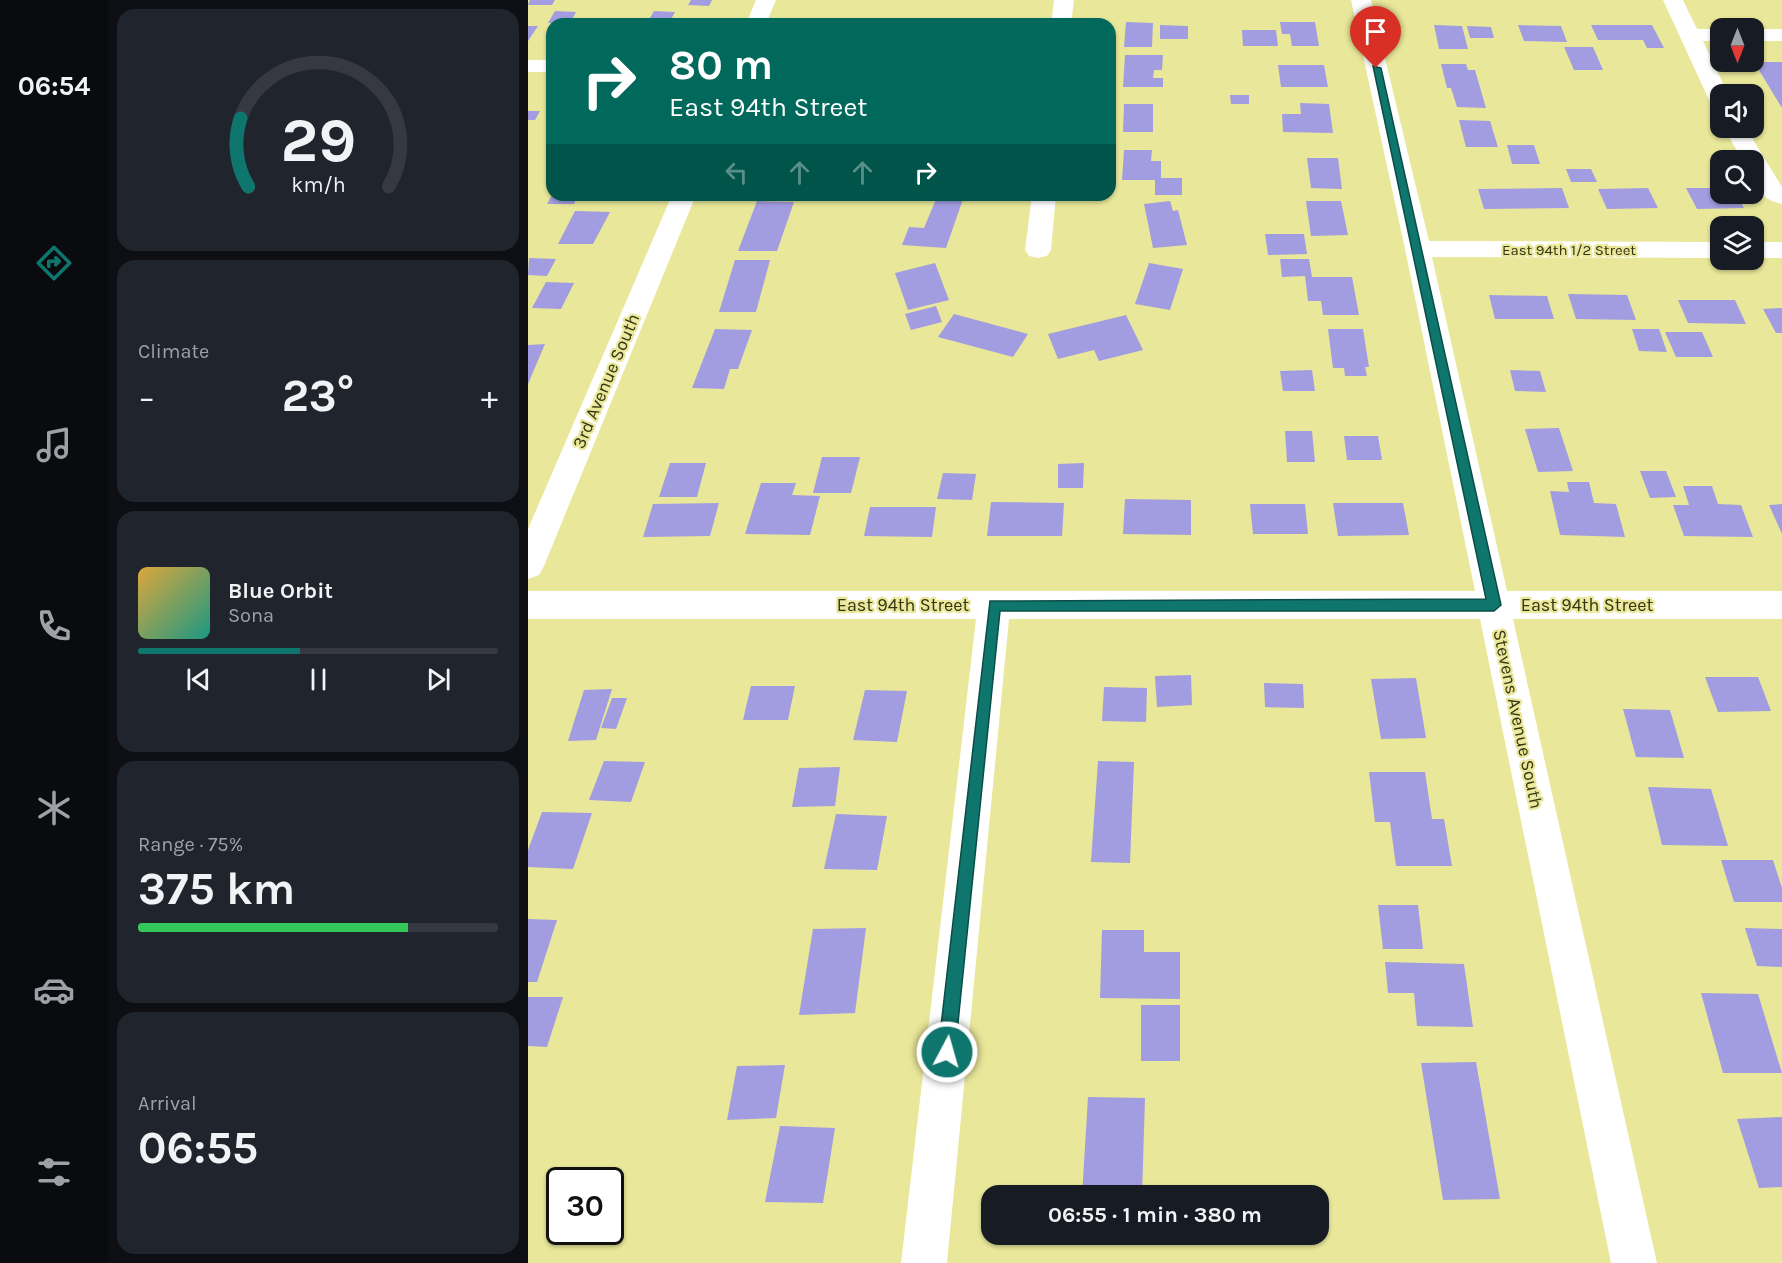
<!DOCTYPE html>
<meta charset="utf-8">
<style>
:root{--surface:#171b24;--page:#20242c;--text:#f1f3f6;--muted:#9ea1a6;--line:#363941;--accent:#0f766e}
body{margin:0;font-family:Karla,sans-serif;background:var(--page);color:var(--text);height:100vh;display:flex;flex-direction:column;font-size:22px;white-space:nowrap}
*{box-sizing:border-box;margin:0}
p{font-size:20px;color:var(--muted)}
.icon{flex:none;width:33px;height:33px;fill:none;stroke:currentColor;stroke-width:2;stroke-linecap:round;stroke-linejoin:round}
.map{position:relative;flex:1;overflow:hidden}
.side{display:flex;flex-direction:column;gap:9px;padding:9px;background:#0d0f14;width:420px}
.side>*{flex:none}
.guide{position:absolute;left:18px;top:18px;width:570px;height:183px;border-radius:18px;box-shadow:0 2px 4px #0004;background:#00695c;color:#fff;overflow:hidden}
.needle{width:39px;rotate:180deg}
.controls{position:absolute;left:1182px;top:18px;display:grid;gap:12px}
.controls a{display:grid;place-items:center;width:54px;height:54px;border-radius:12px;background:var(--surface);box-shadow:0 2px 4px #0004;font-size:30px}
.speed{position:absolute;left:18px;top:1167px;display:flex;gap:12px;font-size:30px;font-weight:700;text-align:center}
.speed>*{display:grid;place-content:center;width:78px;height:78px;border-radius:50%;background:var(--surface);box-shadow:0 2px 4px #0004;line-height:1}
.speed .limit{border:3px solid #111;border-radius:9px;background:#fff;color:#111}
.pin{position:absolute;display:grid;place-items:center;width:51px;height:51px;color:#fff;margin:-62px -26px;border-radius:50% 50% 50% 0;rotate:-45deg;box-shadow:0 0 6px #0007}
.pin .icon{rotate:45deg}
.me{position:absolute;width:66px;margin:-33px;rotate:6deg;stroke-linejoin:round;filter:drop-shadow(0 0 4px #0008)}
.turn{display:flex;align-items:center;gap:21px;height:126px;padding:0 24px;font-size:27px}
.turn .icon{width:78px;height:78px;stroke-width:2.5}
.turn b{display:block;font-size:42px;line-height:51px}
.lanes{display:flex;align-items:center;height:57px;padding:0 24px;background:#0003;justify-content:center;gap:30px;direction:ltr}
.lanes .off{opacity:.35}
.big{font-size:45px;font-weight:700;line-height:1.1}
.side .card{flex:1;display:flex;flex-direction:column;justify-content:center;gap:9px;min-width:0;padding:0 21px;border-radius:18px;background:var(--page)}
.side .dial{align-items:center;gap:0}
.dial svg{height:156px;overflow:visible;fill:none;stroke:var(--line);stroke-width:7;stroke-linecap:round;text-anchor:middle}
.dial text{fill:var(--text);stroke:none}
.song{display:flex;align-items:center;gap:18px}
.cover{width:72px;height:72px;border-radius:9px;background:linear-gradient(135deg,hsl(40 70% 55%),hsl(170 70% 35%))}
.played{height:6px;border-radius:3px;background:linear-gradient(90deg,var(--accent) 45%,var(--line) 45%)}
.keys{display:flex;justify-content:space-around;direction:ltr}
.heat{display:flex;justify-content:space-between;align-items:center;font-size:33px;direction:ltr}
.charge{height:9px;border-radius:4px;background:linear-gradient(90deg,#34c759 75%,var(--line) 0)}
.trip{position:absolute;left:453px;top:1185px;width:348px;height:60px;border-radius:18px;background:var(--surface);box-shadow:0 2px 4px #0004;font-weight:700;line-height:60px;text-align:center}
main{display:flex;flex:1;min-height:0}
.tab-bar{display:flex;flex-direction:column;width:108px;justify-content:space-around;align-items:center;background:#090b0e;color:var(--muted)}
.tab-bar .icon{width:42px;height:42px}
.tab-bar .on{color:var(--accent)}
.tab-bar b{font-size:27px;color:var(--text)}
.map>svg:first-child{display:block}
.building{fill:#a29de1}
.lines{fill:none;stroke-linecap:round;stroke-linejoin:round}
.minor{fill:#fff;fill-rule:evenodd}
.route{fill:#0f766e;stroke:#0a4d48;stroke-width:1.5}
.labels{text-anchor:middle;stroke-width:4.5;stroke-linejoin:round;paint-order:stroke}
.far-street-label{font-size:15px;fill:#343313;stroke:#e9e799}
.street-label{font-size:18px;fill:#343313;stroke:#e9e799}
</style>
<main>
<nav class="tab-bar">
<b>06:54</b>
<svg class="icon on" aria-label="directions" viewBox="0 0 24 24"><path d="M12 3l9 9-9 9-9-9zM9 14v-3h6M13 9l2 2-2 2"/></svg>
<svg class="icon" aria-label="music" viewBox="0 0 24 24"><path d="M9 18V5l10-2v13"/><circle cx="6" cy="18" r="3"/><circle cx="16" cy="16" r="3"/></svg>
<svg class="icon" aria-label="phone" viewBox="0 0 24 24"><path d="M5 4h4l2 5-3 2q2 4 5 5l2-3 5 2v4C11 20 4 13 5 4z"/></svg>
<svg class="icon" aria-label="climate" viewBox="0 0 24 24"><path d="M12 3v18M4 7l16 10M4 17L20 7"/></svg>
<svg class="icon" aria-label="car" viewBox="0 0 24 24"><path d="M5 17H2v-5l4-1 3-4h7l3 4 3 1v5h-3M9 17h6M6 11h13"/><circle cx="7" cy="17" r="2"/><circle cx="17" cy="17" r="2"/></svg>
<svg class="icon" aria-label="filters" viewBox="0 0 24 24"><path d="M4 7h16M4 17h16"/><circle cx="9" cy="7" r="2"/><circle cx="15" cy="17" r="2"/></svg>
</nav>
<section class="side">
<div class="card dial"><svg viewBox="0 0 100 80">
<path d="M14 69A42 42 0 1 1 86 69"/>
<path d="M14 69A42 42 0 0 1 10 34" stroke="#0f766e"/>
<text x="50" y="56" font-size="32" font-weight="700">29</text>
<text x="50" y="72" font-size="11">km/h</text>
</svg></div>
<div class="card"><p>Climate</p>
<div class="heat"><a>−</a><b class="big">23°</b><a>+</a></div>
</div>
<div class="card">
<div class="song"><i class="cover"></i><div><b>Blue Orbit</b><p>Sona</p></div></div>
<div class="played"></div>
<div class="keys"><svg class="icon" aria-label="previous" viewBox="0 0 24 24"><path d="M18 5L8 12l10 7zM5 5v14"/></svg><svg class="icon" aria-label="pause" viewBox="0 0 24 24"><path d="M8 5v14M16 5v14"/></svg><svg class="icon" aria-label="next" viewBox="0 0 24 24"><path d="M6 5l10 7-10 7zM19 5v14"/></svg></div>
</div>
<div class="card"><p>Range · 75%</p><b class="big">375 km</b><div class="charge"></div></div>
<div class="card"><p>Arrival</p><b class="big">06:55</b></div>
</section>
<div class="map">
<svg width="1254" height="1263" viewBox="0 0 1254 1263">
<rect width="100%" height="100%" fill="#e9e799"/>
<g class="building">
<polygon points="2,0 27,0 24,5 0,5"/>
<polygon points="163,0 184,0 181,6 160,5"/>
<polygon points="27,11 48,12 42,23 20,23"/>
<polygon points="126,11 147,12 141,23 119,23"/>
<polygon points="598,22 625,23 624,47 596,47"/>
<polygon points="752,22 787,22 791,46 764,46 762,34 754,34"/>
<polygon points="632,25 660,26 660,39 632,39"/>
<polygon points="906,25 934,26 940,49 911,49"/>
<polygon points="990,25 1033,26 1039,42 996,41"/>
<polygon points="1063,25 1124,25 1136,48 1119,48 1115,40 1070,40"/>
<polygon points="0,26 10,26 0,41"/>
<polygon points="939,26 963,27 966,38 942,38"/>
<polygon points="714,30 748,30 750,46 715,46"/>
<polygon points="1036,47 1065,47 1075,70 1046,70"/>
<polygon points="597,55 635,55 634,70 626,70 625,78 635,78 635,87 595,87"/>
<polygon points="1226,62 1254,62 1254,108"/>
<polygon points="913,64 938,64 940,70 947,70 958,108 929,107 923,88 919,88"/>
<polygon points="750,65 796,65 800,87 753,87"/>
<polygon points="702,95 721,95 721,104 703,104"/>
<polygon points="772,103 801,104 805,133 755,132 754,114 773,114"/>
<polygon points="596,104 625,104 625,132 595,132"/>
<polygon points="0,111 12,111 7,120 0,120"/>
<polygon points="931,120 962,121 970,147 938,147"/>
<polygon points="979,145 1006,145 1012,164 984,164"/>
<polygon points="596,150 624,150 623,161 633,161 633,178 654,178 654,195 627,195 627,180 594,180"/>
<polygon points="779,158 810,158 814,189 783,188"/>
<polygon points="1038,169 1063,169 1069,182 1043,182"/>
<polygon points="1034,188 1041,208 956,209 950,189"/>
<polygon points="1120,188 1130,208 1079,209 1070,189"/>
<polygon points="1158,188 1192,188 1192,194 1208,194 1216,208 1169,209"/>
<polygon points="24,195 50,195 46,204 19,204"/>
<polygon points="409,197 435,199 418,248 374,245 381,227 396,228"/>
<polygon points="229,201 266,202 249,251 210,251"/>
<polygon points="642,201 645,211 650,210 659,245 625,248 616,204"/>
<polygon points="778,201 813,201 820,235 783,236"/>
<polygon points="47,211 82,212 65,244 30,244"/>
<polygon points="737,234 776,234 779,254 740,255"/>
<polygon points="1,258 28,259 19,276 0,275"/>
<polygon points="752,259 781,259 784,277 824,277 831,315 795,315 793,301 780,301 777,276 754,277"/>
<polygon points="207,260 242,260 228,312 191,312"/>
<polygon points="407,263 421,300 380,310 367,273"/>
<polygon points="621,263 655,269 642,310 607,304"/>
<polygon points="18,282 46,283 33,309 4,308"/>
<polygon points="1040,294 1099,295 1108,320 1048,319"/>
<polygon points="961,295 1019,296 1026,319 967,319"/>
<polygon points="1150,300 1207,300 1218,324 1160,323"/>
<polygon points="408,306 414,322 383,330 377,314"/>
<polygon points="1254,308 1254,333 1248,333 1235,309"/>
<polygon points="426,314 500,334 485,357 410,337"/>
<polygon points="598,315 615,350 571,361 566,350 530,359 520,334"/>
<polygon points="187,329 224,330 210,369 202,369 196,389 164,388"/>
<polygon points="800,329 835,329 841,367 837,367 839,376 817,376 816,368 805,368"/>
<polygon points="1104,329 1131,329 1139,352 1111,351"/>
<polygon points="1137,332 1174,332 1185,357 1148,357"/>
<polygon points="17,344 0,384 0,345"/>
<polygon points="784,370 787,391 755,391 752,371"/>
<polygon points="982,370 1012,371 1018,392 987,391"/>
<polygon points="1031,428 1045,471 1010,472 997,429"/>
<polygon points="757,431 784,431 787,462 759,462"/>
<polygon points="816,436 850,436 854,460 819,460"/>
<polygon points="294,457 332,457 323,493 285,493"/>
<polygon points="142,463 178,463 169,497 131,497"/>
<polygon points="556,463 555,488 530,488 530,464"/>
<polygon points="1112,471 1138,471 1148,497 1122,498"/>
<polygon points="415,473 448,474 444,500 409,499"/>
<polygon points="1039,482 1061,482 1066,503 1088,504 1097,537 1032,535 1022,491 1041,492"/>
<polygon points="233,483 268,483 264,495 292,496 282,535 217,534"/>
<polygon points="1155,486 1184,486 1190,504 1213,505 1225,537 1156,536 1145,505 1161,505"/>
<polygon points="597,499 663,500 663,535 595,534"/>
<polygon points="463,502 536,503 534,536 459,536"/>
<polygon points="191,503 182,536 115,537 125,504"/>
<polygon points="805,503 875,503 881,535 810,536"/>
<polygon points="722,504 777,504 780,534 725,534"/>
<polygon points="1254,504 1254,534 1241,505"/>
<polygon points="342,507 408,507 404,537 336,536"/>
<polygon points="663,675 664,705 629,707 627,676"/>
<polygon points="1177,677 1230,677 1243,711 1190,712"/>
<polygon points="888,678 898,738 853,739 843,679"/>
<polygon points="736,683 775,684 776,708 737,707"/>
<polygon points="223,686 267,686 260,720 215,720"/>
<polygon points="576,687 619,688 618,722 574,721"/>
<polygon points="84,689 68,740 40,741 56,690"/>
<polygon points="337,690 379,691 369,742 325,740"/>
<polygon points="84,698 99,698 88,729 73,728"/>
<polygon points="1095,709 1142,710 1156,758 1108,757"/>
<polygon points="76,761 117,762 103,802 61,800"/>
<polygon points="570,761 606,762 602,863 563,862"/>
<polygon points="312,767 307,806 264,807 271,768"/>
<polygon points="841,772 897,772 904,819 916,819 924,866 868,866 862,822 847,822"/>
<polygon points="1120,787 1183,789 1200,846 1134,845"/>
<polygon points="14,812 64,813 45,869 0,867 0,850"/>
<polygon points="308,814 359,816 349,870 296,869"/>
<polygon points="1193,860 1245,860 1254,888 1254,902 1206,902"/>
<polygon points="850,905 890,905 895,949 855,949"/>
<polygon points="0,919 29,920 9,982 0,982"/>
<polygon points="338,928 327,1013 271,1015 285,929"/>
<polygon points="1217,928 1254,929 1254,967 1229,966"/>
<polygon points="574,930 616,930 616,952 652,952 652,999 572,998"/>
<polygon points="857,962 936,964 945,1027 889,1026 886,993 860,993"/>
<polygon points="1173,993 1230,994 1254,1073 1195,1073"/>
<polygon points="0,997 35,997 19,1047 0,1046"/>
<rect x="613" y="1005" width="39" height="56"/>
<polygon points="948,1062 972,1199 915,1200 893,1063"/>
<polygon points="257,1065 248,1118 199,1120 209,1066"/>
<polygon points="560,1097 617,1098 614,1196 554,1196"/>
<polygon points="1254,1117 1254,1187 1231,1188 1209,1119"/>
<polygon points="252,1126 307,1128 295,1203 237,1202"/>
</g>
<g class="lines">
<g class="minor">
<polygon points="228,0 248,0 238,24 218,24"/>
<polygon points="526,0 546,0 543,24 523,24"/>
<polygon points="823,0 843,0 901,241 1192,242 1192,258 904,257 979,591 1254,591 1254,619 985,619 1129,1263 1083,1263 952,619 481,619 419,1263 373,1263 448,619 0,619 0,591 947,591 877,249"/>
<polygon points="1135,0 1155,0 1169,29 1192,29 1192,41 1175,41 1200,94 1192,94 1192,106 1184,105 1181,100"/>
<rect x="1226" y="29" width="28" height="12"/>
<rect x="0" y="60" width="24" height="12"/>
<path d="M1196 128H1218L1254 187V204C1228 198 1226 185 1226 160H1214Z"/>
<polygon points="144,195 168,195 16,566 11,575 0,579 0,529"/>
<polygon points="504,195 528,195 523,250 519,256 510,258 501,256 497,250"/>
<rect x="1226" y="242" width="28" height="16"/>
</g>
</g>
<polygon class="route" points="845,66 853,68 973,605 966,611 472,611 427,1052 425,1058 419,1060 413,1058 410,1052 462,601 958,599"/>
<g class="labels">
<g class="far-street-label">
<text x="1041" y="255">East 94th 1/2 Street</text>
</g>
<g class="street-label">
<text transform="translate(78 381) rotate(-67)" y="6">3rd Avenue South</text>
<text x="375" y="611">East 94th Street</text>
<text x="1059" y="611">East 94th Street</text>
<text transform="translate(990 719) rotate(78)" y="6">Stevens Avenue South</text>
</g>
</g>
</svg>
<div class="controls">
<a><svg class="needle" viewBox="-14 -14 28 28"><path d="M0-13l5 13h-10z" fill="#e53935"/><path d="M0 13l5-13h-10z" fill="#9ea1a6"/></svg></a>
<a><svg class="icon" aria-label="sound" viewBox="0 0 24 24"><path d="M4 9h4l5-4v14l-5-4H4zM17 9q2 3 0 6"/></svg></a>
<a><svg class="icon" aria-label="search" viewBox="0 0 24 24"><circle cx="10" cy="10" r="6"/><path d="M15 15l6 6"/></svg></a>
<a><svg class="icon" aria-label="layers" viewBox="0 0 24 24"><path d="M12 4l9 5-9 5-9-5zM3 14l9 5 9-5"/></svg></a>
</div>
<div class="speed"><div class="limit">30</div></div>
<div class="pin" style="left:848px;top:68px;background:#d93025"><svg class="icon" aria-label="arrive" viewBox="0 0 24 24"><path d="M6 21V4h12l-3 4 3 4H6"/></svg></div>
<svg class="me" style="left:419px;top:1052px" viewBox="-20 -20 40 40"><circle r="17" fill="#0f766e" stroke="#fff" stroke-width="3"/><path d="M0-11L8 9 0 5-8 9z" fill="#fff"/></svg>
<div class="trip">06:55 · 1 min · 380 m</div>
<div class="guide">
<div class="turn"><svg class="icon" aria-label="right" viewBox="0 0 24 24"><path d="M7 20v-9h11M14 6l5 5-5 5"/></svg><div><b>80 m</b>East 94th Street</div></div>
<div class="lanes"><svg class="icon off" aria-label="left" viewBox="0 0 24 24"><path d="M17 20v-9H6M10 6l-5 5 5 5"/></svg><svg class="icon off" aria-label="ahead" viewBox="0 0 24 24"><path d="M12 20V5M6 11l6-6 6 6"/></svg><svg class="icon off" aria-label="ahead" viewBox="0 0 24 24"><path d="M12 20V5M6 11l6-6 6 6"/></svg><svg class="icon" aria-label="right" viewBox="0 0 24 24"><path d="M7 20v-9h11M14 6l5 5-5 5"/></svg></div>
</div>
</div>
</main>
